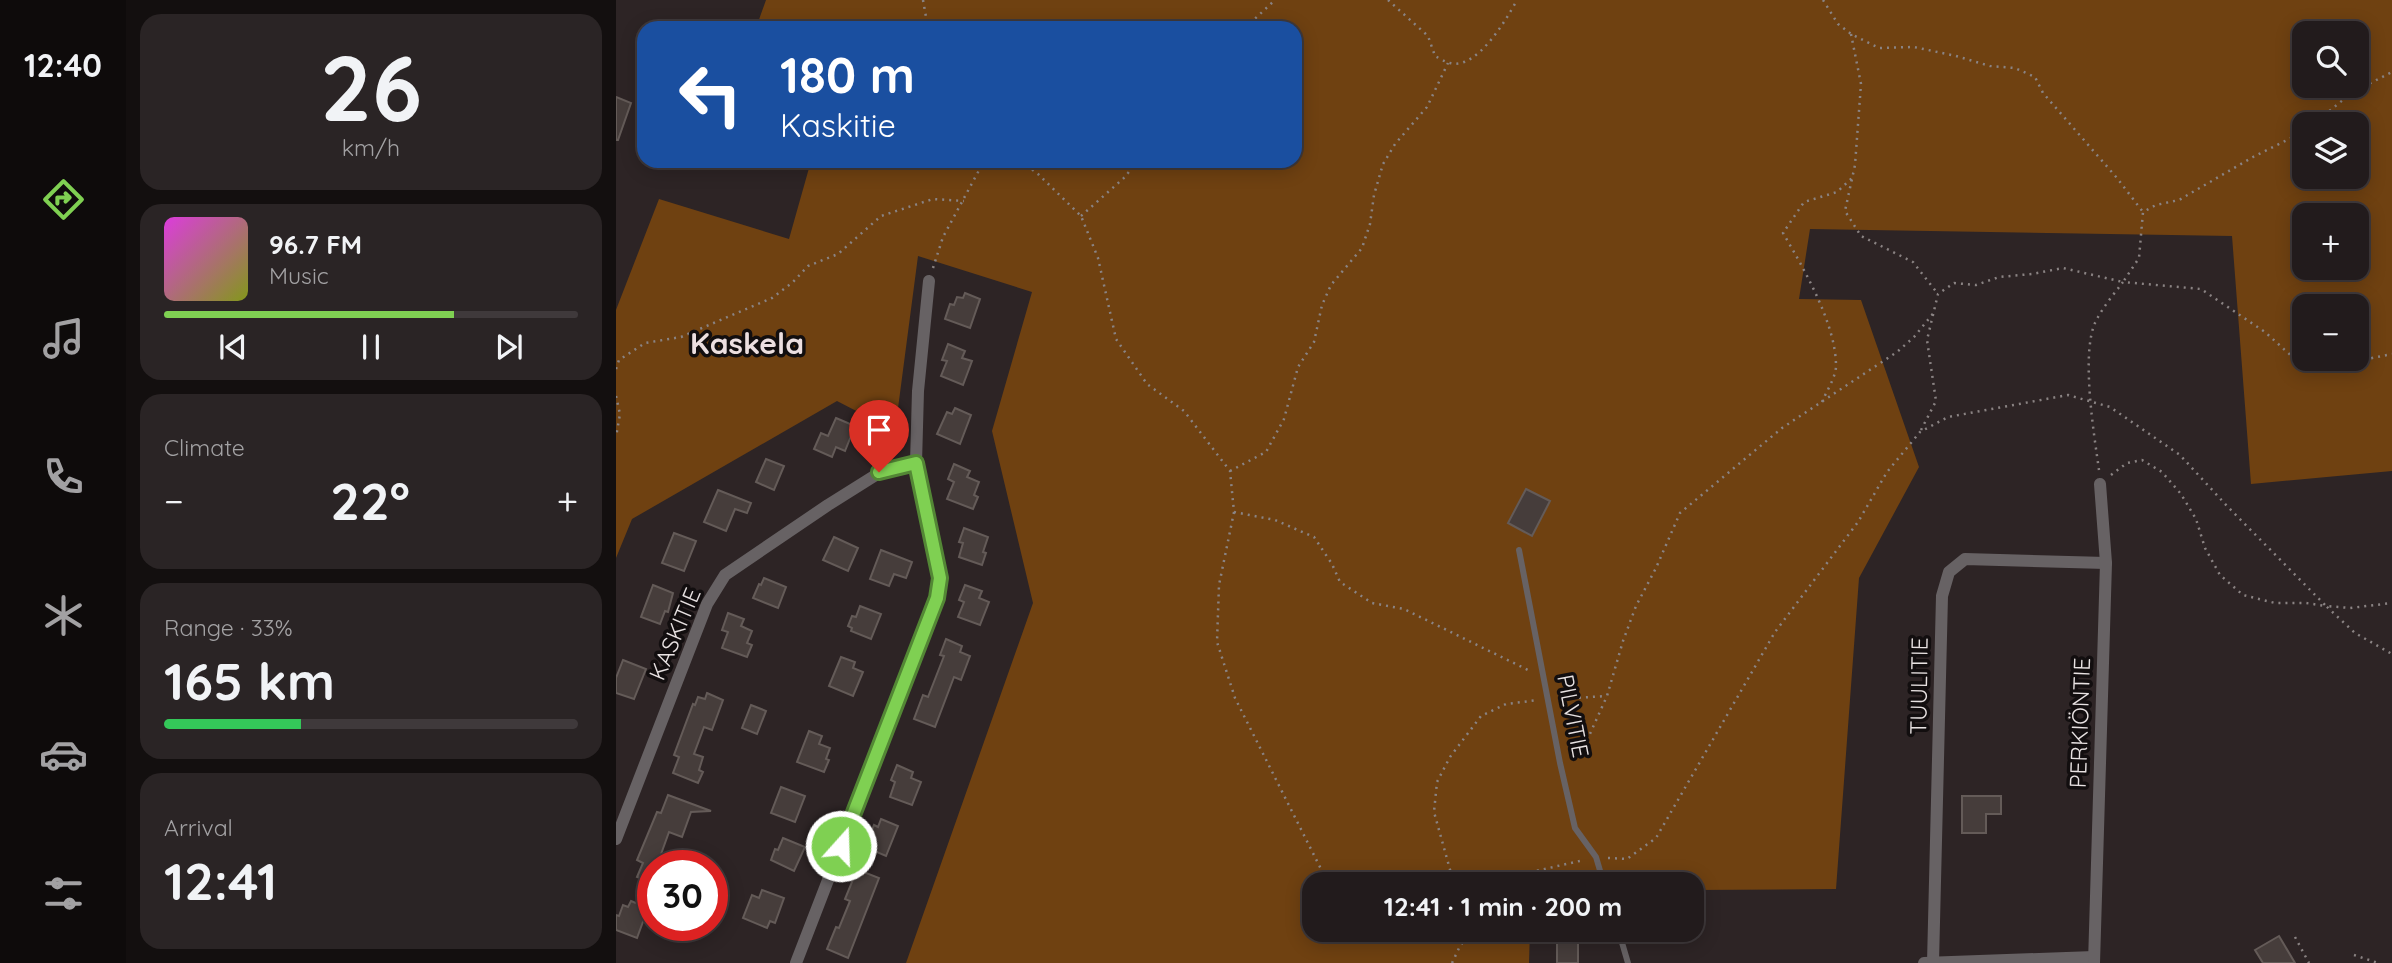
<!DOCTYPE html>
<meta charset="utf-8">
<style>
:root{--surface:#221b1c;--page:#2a2425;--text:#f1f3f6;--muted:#a2a1a3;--line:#3f393b;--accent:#7fd052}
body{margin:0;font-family:Quicksand,sans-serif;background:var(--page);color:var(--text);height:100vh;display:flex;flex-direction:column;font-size:26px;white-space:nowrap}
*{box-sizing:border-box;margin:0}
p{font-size:23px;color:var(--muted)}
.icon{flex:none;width:38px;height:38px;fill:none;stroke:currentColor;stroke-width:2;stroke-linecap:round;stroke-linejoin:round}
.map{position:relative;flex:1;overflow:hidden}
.side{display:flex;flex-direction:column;gap:14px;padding:14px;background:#130f0f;width:490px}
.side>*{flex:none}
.hud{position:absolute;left:21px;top:21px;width:665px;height:147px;border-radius:21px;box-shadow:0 4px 18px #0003,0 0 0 2px var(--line);background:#1a4fa0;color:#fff;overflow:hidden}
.controls{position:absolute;left:1676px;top:21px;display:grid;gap:14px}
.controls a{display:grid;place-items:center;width:77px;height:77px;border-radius:14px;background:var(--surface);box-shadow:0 4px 18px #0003,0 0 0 2px var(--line);font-size:35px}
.speed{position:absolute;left:21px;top:850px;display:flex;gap:14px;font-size:35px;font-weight:700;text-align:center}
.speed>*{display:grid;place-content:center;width:91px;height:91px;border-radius:50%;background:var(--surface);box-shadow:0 4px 18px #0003,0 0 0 2px var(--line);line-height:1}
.speed .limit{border:10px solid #d22;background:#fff;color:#111}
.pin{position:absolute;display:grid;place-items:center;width:60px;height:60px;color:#fff;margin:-72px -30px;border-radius:50% 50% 50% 0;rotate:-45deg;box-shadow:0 0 7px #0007}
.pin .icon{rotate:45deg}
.me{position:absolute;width:77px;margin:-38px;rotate:20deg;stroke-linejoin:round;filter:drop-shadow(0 0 5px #0008)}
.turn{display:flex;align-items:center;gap:24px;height:147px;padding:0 28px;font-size:32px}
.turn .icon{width:91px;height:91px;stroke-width:2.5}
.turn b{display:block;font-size:49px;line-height:60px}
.big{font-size:52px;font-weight:700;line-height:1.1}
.side .tile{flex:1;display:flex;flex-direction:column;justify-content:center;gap:10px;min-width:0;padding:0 24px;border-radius:21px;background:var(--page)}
.side .dial{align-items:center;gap:0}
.dial b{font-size:91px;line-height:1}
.song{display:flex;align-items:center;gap:21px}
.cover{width:84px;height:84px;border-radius:10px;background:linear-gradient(135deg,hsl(300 70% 55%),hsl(70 70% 35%))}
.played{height:7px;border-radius:4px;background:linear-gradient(90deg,var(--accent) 70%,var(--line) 70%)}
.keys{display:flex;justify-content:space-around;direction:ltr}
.heat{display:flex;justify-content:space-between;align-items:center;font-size:38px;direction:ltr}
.charge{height:10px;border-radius:5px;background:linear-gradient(90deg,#34c759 33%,var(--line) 0)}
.trip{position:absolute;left:686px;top:872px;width:402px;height:70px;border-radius:21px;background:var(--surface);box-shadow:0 4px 18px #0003,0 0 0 2px var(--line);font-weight:700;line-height:70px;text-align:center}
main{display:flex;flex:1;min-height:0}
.menu{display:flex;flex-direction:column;width:126px;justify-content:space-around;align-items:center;background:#0e0b0b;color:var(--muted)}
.menu .icon{width:49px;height:49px}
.menu .selected{color:var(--accent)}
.menu b{font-size:32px;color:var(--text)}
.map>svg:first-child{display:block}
.green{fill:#6f4111;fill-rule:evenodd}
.building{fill:#463d3b;stroke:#645b58;stroke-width:2}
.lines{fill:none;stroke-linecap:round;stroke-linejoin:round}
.path{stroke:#8a8383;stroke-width:2.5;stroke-dasharray:2 5;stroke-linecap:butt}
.lane{stroke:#676264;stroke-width:6}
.street{stroke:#676264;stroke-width:12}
.route-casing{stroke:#538735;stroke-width:18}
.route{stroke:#7fd052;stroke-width:12}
.labels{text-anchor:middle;stroke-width:7;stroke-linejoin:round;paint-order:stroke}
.street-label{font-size:23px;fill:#e8e2e2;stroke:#120e0f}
.district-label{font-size:30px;font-weight:bold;fill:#ecdfe0;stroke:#120e0f}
</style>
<main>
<nav class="menu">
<b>12:40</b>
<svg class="icon selected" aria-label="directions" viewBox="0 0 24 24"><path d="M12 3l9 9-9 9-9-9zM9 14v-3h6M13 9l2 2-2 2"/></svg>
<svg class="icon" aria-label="music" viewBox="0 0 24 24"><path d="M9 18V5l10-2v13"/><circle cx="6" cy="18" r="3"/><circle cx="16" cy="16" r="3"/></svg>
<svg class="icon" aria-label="phone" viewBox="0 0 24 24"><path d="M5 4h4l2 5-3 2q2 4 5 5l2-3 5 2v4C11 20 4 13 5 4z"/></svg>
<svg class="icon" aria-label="climate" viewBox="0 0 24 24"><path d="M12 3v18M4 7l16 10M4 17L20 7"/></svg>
<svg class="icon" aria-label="car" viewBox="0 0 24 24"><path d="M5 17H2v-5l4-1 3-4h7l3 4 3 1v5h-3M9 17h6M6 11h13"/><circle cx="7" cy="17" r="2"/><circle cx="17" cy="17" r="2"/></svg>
<svg class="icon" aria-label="filters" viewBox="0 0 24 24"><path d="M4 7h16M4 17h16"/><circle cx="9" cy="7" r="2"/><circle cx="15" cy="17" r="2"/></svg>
</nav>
<section class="side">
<div class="tile dial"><b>26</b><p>km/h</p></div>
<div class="tile">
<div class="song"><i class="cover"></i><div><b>96.7 FM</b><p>Music</p></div></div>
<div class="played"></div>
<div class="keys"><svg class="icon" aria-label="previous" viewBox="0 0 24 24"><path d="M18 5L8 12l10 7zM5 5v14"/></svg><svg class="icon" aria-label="pause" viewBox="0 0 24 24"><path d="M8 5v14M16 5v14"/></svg><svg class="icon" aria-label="next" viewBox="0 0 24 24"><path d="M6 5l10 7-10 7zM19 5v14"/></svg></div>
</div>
<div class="tile"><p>Climate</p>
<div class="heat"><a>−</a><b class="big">22°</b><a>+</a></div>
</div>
<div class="tile"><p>Range · 33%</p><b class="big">165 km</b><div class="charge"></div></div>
<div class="tile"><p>Arrival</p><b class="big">12:41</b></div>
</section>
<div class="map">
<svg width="1776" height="963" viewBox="0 0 1776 963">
<rect width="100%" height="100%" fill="#2d2425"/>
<path class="green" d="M150 0H1776V471L1635 484 1616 236 1194 229 1183 299 1245 300 1303 467 1243 578 1220 889 1076 890V884H698V929H914L913 963H290L417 603 376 431 416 292 302 256 279 431 221 401 16 519 0 558V310L43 199 173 239 195 161H679V28H140ZM1689 33H1741V86H1689ZM1689 124H1741V177H1689ZM1689 215H1741V268H1689ZM1689 306H1741V359H1689Z"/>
<g class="building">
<polygon points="0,97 15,103 2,140 0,140"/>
<polygon points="349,293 364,299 354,328 329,319 334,304 338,305 341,297 347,298"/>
<polygon points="332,344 349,351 346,358 356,361 347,385 325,376 331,361 326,360"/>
<polygon points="339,408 355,415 344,444 321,434 331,412 336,414"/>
<polygon points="220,418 239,426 229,451 220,447 216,457 198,449 205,433 212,436"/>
<polygon points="150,459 168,466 158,490 140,482"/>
<polygon points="338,464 354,471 351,477 363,482 358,495 362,497 357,509 331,499 338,482 332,479"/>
<polygon points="910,489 934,501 916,536 892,523"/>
<polygon points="102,490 135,503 131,513 119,509 110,531 88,522"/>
<polygon points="348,528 372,537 367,552 370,553 366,565 343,557 347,543 343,542"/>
<polygon points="58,533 80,541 68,571 46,563"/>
<polygon points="218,537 242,548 232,571 207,560"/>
<polygon points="265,550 296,562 290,578 278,574 273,586 254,579"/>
<polygon points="148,578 170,587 162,608 137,598 143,584 145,585"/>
<polygon points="37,585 57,593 52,612 49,611 44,624 25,617"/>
<polygon points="349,585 366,591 363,598 373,602 364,625 342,617 348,602 343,600"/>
<polygon points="244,606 265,614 255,639 235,631 236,628 232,626 236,616 240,617"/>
<polygon points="112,613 128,619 125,626 136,631 131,643 136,645 131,657 106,648 112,632 106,630"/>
<polygon points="330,639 346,646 344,652 354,656 345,680 338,677 319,727 298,719 307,695 312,697 328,656 324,655"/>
<polygon points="225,657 239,662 237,668 247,672 237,696 213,686"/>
<polygon points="7,660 30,669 18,699 0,693 0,678"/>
<polygon points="91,693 107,700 96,730 88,727 78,754 87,757 83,770 87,772 82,783 57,773 63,757 58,755 77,704 79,705 82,697 89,699"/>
<polygon points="135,705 150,711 141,734 126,728"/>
<polygon points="193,731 206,736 203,744 214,748 210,759 213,760 208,772 181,762"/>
<polygon points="281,765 297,772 295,778 305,782 296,805 274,797 279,782 275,780"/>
<polygon points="165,787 189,796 179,822 155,813"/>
<polygon points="52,795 95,811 75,812 66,837 53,832 44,857 65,866 37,866 37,883 21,877 27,863 21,860 41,812 45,813"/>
<polygon points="1346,796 1385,796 1385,814 1370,814 1370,833 1346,833"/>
<polygon points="265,819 282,826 270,856 249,847 258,825 262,827"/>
<polygon points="167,838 189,847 178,871 155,860 159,849 162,850"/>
<polygon points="245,871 263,878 232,958 211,949 220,927 223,928 234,901 229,899 238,877 242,878"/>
<polygon points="146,890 168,898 159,923 154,921 151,928 127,918 136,895 143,898"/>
<polygon points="15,901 32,908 21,938 0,930 0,915 3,916 7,905 12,907"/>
<polygon points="1663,936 1679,963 1647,963 1639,950"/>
<rect x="941" y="939" width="21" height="24"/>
</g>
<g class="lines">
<g class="path">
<polyline points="307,0 312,28"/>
<path d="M772 0 812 36 819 56C823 58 829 62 834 63 861 70 890 20 901 0"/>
<polyline points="1207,0 1222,24 1235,34 1263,48 1298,47 1340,56 1374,66 1399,68 1419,77 1427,93 1501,178 1527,212"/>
<polyline points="629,28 659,0"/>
<polyline points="1235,34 1245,84 1239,165 1229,211 1245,236 1297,262 1322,294"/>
<polyline points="1697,124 1737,92 1776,72"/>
<polyline points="405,161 422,174 465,216 482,258 500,339 531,384 568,411 614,471 618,512 603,585 601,642 619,698 708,875 718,884"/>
<polyline points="465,216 509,177 521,161"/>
<polyline points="317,268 327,237 368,161"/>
<polyline points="0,369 3,360 29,343 65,337 156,298 177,282 192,266 222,254 265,216 317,199 348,201"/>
<polyline points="0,396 4,414 0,437"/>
<path d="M1206 402C1210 392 1220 377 1220 366 1220 324 1188 269 1167 233L1188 202 1221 192 1236 178"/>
<polyline points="1305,430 1320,401 1311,340 1322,294 1338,283 1360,285 1383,277 1416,274 1447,268 1507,282 1523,258 1527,212 1540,205 1563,200 1637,157 1689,131"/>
<path d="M1483 470C1478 434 1465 355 1479 323 1486 308 1498 294 1507 282L1585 289 1649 332 1692 371 1776 354"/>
<polyline points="614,471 650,452 668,419 682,367 698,342 706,305 715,285 746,248 754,224 758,195 767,164 779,144 811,107 832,63"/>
<polyline points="1495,475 1511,463 1526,460 1546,472 1565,494 1580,519 1589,548 1604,575 1627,595 1659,603 1690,603 1710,606 1739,633 1776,654"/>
<polyline points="618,512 659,520 698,537 716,564 724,582 756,603 788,609 916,672"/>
<polyline points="942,699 991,696"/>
<polyline points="954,753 973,736 991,696 1007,641 1020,606 1040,568 1064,513 1166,428 1281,352 1298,337 1320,310"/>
<polyline points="992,858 1011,859 1040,838 1159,632 1242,522 1271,472 1304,432 1332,417 1452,395 1494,407 1564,455 1611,506 1710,606 1734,608 1776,603"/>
<polyline points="838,884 818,812 821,782 834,757 865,716 890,704 922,700"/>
<polyline points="897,884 911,873 968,860"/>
<polyline points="1679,937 1693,963"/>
<polyline points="1738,955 1762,963"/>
<polyline points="836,963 844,946 857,929"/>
</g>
<g class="lane">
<polyline points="903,550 944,763 959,828 980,857 988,884"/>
<polyline points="1002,929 1012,963"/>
</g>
<g class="street">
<polyline points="0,839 91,604 109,575 212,505 263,473 300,463"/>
<polyline points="180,963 321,598 324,578 300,463 302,391 313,281"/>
<polyline points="1308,963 1478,957"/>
<polyline points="1317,963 1326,596 1333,572 1349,559 1490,563"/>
<polyline points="1478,963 1490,563 1484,484"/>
</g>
</g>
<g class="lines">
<g class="route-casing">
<polyline id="route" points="225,846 321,598 324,578 300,463 263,472"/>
</g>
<use href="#route" class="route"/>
</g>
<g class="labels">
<g class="street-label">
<text transform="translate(59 634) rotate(-67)" y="8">KASKITIE</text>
<text transform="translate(1303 686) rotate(-89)" y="8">TUULITIE</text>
<text transform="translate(957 716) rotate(79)" y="8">PILVITIE</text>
<text transform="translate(1464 723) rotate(-88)" y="8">PERKIÖNTIE</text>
</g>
<g class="district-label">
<text x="131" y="354">Kaskela</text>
</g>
</g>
</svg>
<div class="controls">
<a><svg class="icon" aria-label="search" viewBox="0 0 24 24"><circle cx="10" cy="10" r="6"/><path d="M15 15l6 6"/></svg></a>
<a><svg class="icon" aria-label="layers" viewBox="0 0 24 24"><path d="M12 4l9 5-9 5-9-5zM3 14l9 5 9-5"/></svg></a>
<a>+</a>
<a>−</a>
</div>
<div class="speed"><div class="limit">30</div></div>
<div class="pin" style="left:263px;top:472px;background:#d93025"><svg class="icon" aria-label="arrive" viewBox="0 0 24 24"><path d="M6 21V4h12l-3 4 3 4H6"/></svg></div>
<svg class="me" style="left:225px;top:846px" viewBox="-20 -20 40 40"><circle r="17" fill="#7fd052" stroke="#fff" stroke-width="3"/><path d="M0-11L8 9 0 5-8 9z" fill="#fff"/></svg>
<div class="trip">12:41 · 1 min · 200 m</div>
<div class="hud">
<div class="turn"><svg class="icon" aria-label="left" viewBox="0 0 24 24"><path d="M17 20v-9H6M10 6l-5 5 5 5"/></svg><div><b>180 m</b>Kaskitie</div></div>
</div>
</div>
</main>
